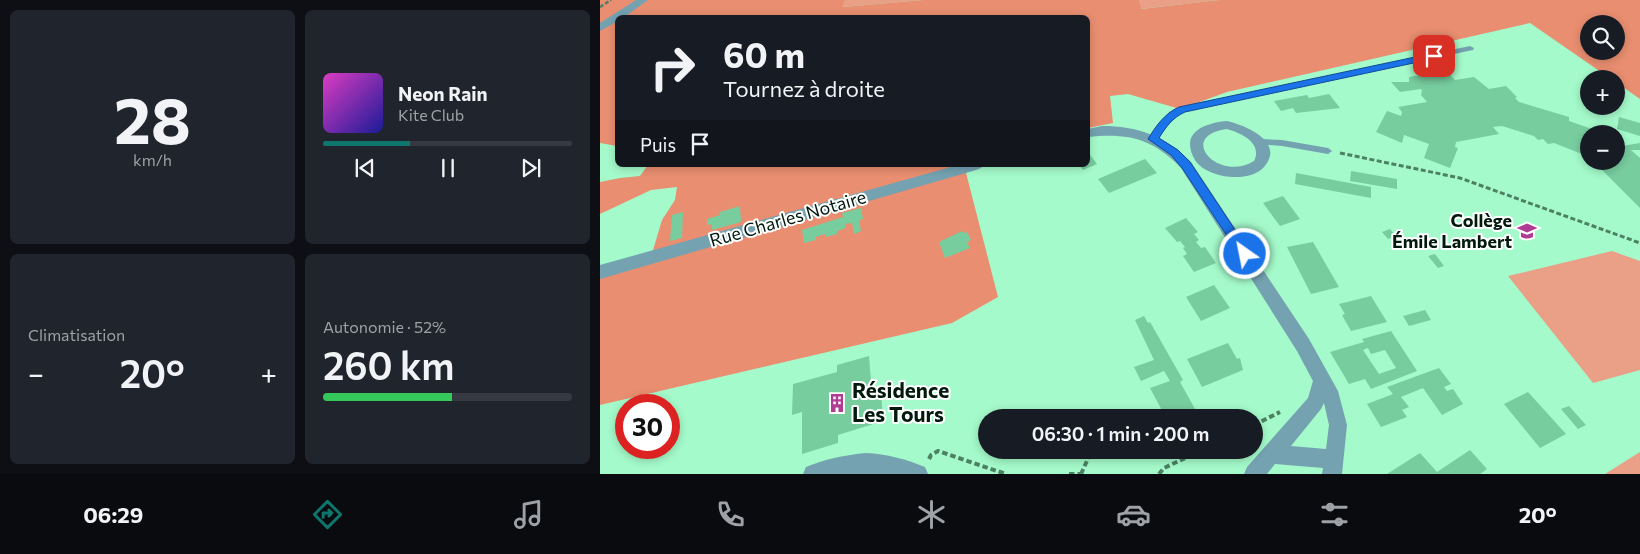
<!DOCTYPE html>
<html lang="fr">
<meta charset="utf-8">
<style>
:root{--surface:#171b24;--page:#20242c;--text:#f1f3f6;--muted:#9ea1a6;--line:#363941;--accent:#0f766e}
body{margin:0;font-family:Commissioner,sans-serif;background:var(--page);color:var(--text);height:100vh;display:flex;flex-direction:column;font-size:19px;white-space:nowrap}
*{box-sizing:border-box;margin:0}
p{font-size:16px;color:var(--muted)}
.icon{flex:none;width:28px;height:28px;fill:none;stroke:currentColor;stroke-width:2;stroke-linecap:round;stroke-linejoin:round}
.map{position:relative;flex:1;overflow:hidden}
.sheet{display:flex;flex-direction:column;gap:10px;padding:10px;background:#0d0f14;width:600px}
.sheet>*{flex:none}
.top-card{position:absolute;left:15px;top:15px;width:475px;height:152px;border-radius:8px;box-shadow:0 2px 8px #0003;background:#171b24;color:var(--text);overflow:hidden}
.buttons{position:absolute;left:980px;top:15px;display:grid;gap:10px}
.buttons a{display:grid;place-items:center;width:45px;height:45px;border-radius:50%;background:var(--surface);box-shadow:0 2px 8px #0003;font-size:25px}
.speed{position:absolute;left:15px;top:394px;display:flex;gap:10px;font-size:25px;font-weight:700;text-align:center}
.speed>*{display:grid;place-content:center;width:65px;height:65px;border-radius:50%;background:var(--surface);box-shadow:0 2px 8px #0003;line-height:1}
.speed .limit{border:8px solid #d22;background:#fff;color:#111}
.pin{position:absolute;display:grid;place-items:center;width:42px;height:42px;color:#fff;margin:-21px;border-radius:10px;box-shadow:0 2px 8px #0006}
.me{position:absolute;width:55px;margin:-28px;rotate:327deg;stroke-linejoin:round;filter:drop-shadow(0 0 4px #0008)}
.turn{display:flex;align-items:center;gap:18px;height:105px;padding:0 25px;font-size:22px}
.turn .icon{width:65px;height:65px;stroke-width:2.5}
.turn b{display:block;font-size:35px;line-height:42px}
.then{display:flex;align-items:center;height:48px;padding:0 25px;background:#0003;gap:10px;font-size:19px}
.big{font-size:38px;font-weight:600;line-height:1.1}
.sheet .widget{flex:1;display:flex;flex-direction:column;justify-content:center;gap:8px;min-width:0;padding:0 18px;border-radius:8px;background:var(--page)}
.sheet .dial{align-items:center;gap:0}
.dial b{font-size:65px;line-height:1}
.song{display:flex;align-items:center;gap:15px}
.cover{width:60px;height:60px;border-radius:8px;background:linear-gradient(135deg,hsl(310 70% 55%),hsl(240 70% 35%))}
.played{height:5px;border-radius:2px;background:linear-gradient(90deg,var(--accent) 35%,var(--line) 35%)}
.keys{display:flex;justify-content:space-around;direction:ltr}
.heat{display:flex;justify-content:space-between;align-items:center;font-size:28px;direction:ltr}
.charge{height:8px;border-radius:4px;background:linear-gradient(90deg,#34c759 52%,var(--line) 0)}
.sheet .tiles{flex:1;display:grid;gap:10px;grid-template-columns:repeat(2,1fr)}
.trip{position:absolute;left:378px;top:409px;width:285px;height:50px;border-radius:25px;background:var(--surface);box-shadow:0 2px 8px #0003;font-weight:600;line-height:50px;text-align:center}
.tab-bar{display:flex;height:80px;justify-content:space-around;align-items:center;background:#090b0e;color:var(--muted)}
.tab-bar .icon{width:35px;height:35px}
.tab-bar .active{color:var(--accent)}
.tab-bar b{font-size:22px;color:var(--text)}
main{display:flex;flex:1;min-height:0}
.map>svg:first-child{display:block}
.green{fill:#ea9f87}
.forest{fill:#e98e70;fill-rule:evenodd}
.building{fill:#78cd9f;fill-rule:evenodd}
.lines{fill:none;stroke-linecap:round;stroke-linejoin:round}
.path-far2{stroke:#4c8164;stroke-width:2.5;stroke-dasharray:4 2;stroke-linecap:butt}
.path-far1{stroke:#4c8164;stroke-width:3;stroke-dasharray:5 2.5;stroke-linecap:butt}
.path{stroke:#4c8164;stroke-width:4;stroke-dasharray:5.5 3;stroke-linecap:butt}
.lane{fill:#74a2b1;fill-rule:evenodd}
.street{fill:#74a2b1;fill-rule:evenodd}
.route{fill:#1a73e8;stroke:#114b97}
.labels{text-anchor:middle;stroke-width:4;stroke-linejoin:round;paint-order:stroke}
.street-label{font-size:18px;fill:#011a0d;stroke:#fff}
.poi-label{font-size:18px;font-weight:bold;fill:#011a0d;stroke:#fff;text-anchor:end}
.near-poi-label{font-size:21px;font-weight:bold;fill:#011a0d;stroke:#fff;text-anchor:start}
</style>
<main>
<section class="sheet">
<div class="tiles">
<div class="widget dial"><b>28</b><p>km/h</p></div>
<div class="widget">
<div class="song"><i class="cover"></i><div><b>Neon Rain</b><p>Kite Club</p></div></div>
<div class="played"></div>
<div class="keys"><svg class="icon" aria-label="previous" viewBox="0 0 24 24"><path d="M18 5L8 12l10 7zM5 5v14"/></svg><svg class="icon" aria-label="pause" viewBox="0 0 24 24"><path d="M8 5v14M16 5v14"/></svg><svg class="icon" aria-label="next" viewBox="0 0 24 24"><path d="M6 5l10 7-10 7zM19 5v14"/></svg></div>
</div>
<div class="widget"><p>Climatisation</p>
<div class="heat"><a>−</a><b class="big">20°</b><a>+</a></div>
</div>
<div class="widget"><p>Autonomie · 52%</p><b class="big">260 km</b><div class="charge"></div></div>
</div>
</section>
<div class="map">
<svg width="1040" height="474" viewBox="0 0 1040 474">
<rect width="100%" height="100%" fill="#a4faca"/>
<g class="green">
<polygon points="245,0 323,0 243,7"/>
<polygon points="539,0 619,0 540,9"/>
<polygon points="1012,251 1040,261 1040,370 993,383 908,276"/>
<polygon points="1040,452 1040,474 1005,474"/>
</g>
<g class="forest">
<path d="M0 0H245L243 7 323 0H539L541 9 619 0H1040V99L1016 82V79H1011L930 23 627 92 580 109 528 94 510 96 513 123 488 128V18H18L17 146 0 143ZM989 24H1016V51H989Z"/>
<polygon points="48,165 364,165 398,297 352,323 0,405 0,272 51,257 62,220 75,200 77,187 51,190 0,214 0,182 20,178 40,176"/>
</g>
<g class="building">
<polygon points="844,68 855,80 874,77 889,89 906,86 917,97 915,98 919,102 969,117 969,121 1006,134 989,134 989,154 987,156 954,143 948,144 943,139 938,140 934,136 902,126 893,127 899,134 856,142 855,147 858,148 850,168 824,158 829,144 804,135 802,143 776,132 787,111 801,116 802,112 798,107 827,102 821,95 822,91 821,89 800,92 791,82 809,82 809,77 822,75 820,72"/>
<polygon points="729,94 740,108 696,113 693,108 681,111 674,101 707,95 709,98"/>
<polygon points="1019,117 1040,123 1040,136 1017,129"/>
<polygon points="1016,143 1022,146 1040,143 1040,150 1031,150 1040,158 1040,208 993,161 1016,161"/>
<polygon points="488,152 497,164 483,170 479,165 488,165"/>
<polygon points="545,159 557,173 509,193 498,179"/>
<polygon points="751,171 797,179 797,189 750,181"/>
<polygon points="696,173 771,187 771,198 695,184"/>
<polygon points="683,196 700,219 680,226 663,203"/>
<polygon points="140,206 141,222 112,230 112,224 107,225 107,219 120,215 120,212"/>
<polygon points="261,208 263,219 259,220 261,231 254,234 252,223 245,224 246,228 237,231 237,234 226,237 225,234 216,237 216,240 204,243 202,230 243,217 242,213"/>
<polygon points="83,212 82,238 70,241 72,215"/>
<polygon points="586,218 598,232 594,234 599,240 596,242 601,248 605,247 616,263 594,272 583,256 587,254 583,248 585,247 580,241 577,242 565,228"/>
<polygon points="790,229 796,236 788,239 782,232"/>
<polygon points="362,231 364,233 367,232 371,240 367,242 370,248 345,258 339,242"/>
<polygon points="713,242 739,287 711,294 687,247"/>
<polygon points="835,254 844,266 838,268 828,256"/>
<polygon points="614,285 630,308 601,321 586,297"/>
<polygon points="771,296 787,322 751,331 742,315 745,314 739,304"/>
<polygon points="825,310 831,320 809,326 803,316"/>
<polygon points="544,316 548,323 550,322 583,380 580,382 595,409 578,418 566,418 550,388 570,381 564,371 541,381 534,367 554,360 535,320"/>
<path d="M791 331 817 371 771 389 765 379 749 384 730 352 764 342 762 339ZM768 348 771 354 785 350 796 368 779 374 763 350Z"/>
<polygon points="628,343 637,359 640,358 643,370 602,387 587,359"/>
<polygon points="269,356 272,393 281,391 283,421 238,435 238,443 202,454 202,412 192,415 193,384 237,372 237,365"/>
<polygon points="839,368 851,384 844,387 847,391 853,389 863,404 842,415 823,388 801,397 809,407 802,410 807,417 781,427 767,404 793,394 787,387"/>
<polygon points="928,392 966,434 940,448 904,404"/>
<polygon points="969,406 986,425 978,429 961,409"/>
<polygon points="870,450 887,469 880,474 787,474 820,453 837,472"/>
</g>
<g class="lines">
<polyline class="path-far2" points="0,7 11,0"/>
<polyline class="path-far1" points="740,153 860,178 1040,243"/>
<g class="path">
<polyline points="654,425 680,412"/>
<polyline points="329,459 331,455 338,451 406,474"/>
<polyline points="469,474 480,474"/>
<polyline points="481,474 492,450"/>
<polyline points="559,474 564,468 602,450"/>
</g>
<g class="lane">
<polygon points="870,46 874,48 873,50 584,111 575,116 556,141 550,141 549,139 569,112 579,107"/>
<polygon points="661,139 682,140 728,148 732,151 728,154 682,146 658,144 657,142 658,140"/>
</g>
<g class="street">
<polygon points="36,0 48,0 23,18 18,18 18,21 0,31 0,23"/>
<path d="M627 121C645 125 686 142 664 167 649 184 606 178 595 160 579 132 605 123 627 121ZM627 129C641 133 663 143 654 161 618 183 576 136 627 129Z"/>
<path d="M502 126C537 126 566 136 591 162L709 339 738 391 747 425 742 474H722L723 468 675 464 667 474H644L647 467 708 398 713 381 697 351 581 168C552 138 528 133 488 137V129ZM724 403 729 425 726 449 691 446 721 409Z"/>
<polygon points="358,165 383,165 381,168 376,170 0,279 0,265"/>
<path d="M266 453C287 454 305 459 325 467L328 474H203L206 467C225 459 245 455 266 453Z"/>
</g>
</g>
<path class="route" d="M834 53 838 56 837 58 585 112C572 118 566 127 559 138L578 150 590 162 649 251 651 254 649 257H641L582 168 571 155 548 139C556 126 564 114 579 107Z"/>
<defs>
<g id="school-bare" transform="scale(1.5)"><path d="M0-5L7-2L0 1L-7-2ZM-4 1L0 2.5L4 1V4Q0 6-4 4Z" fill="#af3b93" stroke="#fff" stroke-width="2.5" paint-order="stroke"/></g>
<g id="building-bare" transform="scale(1.5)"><path d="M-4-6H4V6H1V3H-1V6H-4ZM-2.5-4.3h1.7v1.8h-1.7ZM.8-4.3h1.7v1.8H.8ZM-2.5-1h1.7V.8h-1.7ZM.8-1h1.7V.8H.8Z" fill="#af3b93" stroke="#fff" stroke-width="2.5" paint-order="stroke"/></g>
</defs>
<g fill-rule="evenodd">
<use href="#school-bare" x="927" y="231"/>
<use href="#building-bare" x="237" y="403"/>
</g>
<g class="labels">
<g class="street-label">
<text transform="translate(188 219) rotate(-16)" y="6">Rue Charles Notaire</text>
</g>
<g class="poi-label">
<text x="912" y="227">Collège<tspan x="912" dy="21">Émile Lambert</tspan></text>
</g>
<g class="near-poi-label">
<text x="252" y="398">Résidence<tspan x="252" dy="24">Les Tours</tspan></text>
</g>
</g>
</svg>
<div class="buttons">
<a><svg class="icon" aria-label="search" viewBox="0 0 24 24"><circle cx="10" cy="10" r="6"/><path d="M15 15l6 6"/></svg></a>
<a>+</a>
<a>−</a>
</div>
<div class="speed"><div class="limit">30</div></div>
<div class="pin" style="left:834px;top:56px;background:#d93025"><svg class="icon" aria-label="arrive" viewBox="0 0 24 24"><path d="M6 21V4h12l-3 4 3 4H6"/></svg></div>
<svg class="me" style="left:645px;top:254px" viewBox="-20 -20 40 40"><circle r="17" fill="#1a73e8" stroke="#fff" stroke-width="3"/><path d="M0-11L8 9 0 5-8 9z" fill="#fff"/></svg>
<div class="trip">06:30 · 1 min · 200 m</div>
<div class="top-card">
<div class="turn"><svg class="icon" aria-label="right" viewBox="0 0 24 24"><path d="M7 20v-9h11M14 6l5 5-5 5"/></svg><div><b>60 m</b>Tournez à droite</div></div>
<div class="then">Puis<svg class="icon" aria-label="arrive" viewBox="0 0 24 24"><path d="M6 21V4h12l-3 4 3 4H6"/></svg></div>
</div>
</div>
</main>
<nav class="tab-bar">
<b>06:29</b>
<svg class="icon active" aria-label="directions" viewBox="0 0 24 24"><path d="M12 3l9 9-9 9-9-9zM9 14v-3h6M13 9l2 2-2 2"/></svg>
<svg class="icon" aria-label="music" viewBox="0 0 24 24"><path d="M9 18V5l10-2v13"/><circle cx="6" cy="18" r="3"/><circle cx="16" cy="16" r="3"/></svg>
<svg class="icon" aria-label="phone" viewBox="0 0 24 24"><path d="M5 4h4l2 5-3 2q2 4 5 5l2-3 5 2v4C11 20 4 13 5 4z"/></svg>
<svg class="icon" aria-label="climate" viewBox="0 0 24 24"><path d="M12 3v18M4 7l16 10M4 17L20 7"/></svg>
<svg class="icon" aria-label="car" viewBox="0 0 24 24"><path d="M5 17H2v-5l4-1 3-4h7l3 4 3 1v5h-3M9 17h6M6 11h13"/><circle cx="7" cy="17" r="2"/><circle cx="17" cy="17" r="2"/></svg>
<svg class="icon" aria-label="filters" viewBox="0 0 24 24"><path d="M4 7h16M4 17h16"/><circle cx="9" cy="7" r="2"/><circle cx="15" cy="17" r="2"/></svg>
<b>20°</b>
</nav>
